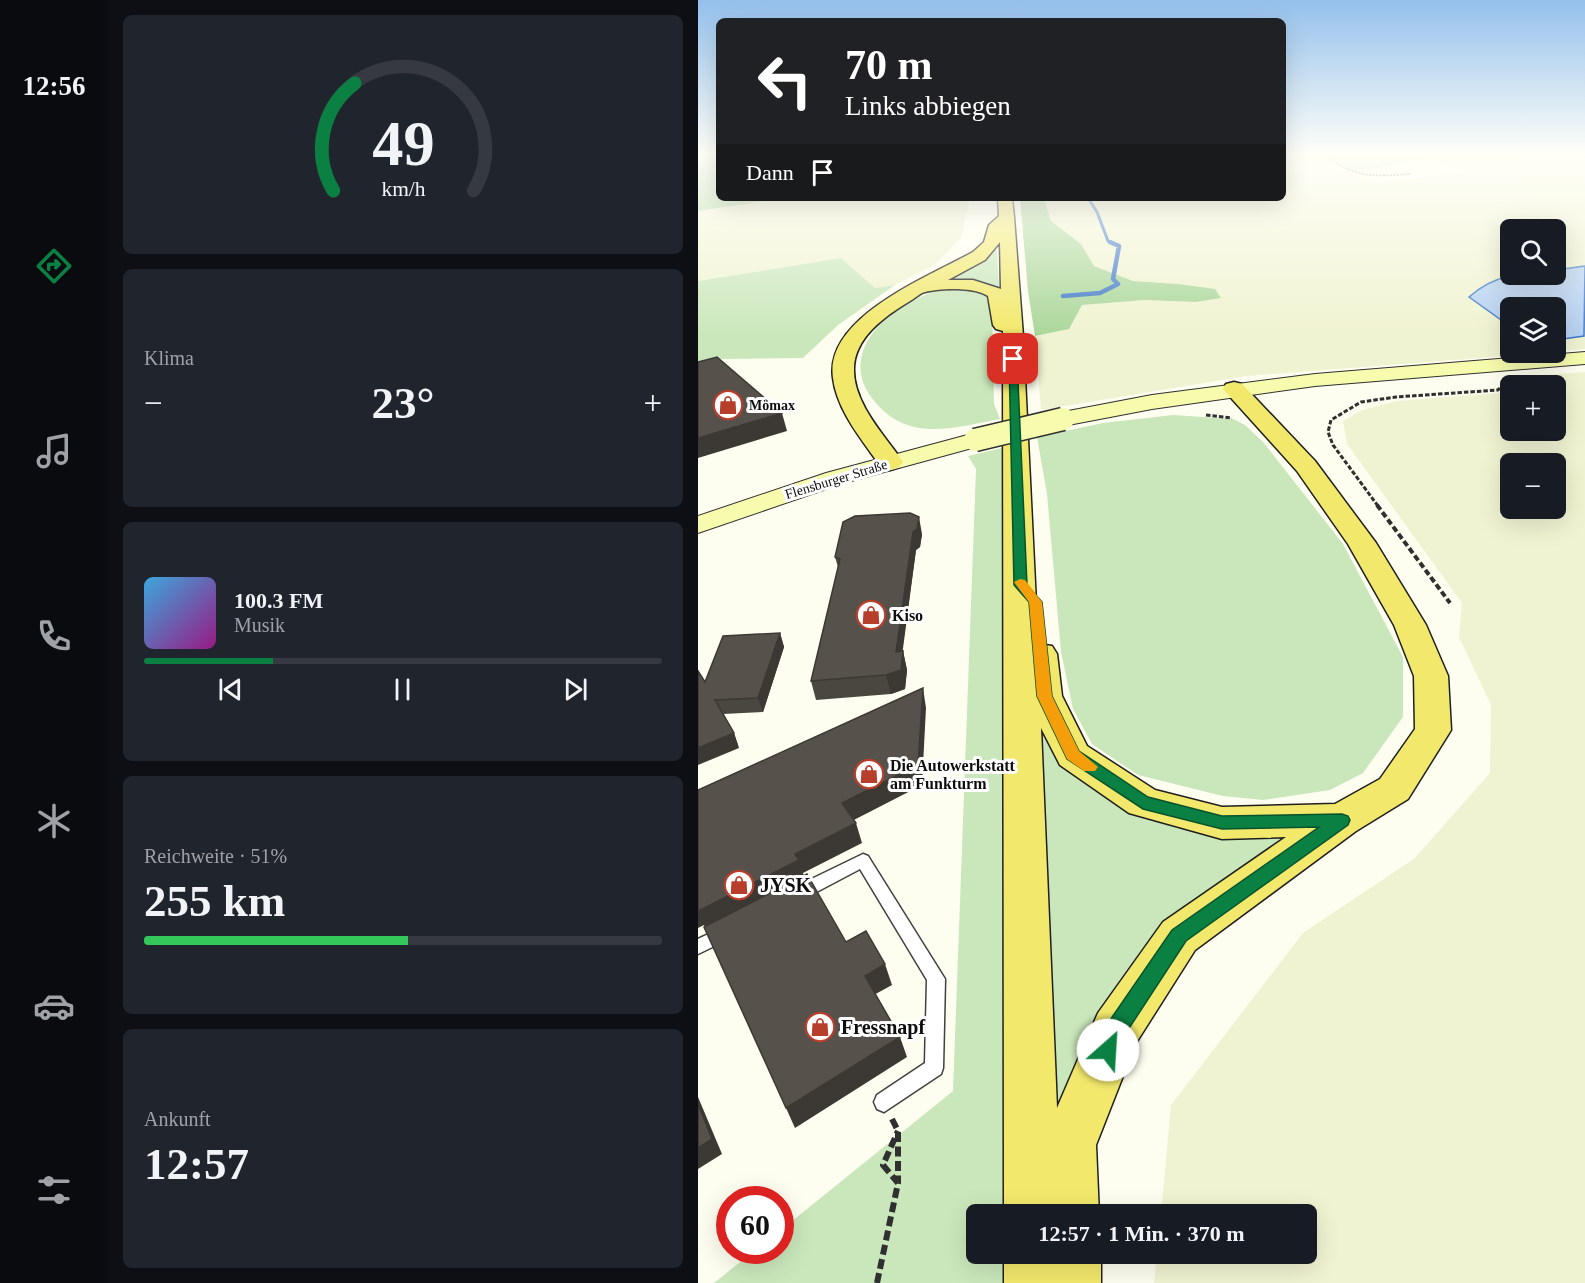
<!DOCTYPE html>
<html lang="de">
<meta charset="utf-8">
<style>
:root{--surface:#171b24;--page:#20242c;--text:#f1f3f6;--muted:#9ea1a6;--line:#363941;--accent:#0b8043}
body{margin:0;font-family:"Times New Roman",serif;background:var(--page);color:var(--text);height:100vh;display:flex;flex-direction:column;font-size:22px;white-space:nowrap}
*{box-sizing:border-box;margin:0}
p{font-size:20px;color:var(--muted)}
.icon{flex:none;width:33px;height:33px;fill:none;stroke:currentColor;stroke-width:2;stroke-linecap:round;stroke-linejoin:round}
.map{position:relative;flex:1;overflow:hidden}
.details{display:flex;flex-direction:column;gap:15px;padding:15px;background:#0d0f14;width:590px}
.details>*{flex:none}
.hud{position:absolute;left:18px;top:18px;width:570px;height:183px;border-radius:9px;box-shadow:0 6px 24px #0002;background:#202124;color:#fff;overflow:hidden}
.tools{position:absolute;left:802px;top:219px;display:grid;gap:12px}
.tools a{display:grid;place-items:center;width:66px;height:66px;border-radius:9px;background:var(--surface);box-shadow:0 6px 24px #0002;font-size:30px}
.speed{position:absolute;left:18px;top:1186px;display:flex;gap:12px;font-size:30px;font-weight:700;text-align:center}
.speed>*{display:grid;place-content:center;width:78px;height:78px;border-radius:50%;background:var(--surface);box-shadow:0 6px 24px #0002;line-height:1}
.speed .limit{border:9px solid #d22;background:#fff;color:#111}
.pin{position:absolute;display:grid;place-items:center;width:51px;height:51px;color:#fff;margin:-26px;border-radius:12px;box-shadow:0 3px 9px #0006}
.me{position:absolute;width:66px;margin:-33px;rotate:26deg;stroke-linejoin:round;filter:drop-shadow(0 0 4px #0008)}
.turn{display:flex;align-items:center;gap:21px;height:126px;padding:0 30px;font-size:27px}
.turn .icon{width:78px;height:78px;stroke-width:2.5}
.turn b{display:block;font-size:42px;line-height:51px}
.then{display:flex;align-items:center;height:57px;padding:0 30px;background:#0003;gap:12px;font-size:22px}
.big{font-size:45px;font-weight:700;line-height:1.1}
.details .tile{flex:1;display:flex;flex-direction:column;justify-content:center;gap:9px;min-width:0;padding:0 21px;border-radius:9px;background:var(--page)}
.details .dial{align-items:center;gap:0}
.dial svg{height:156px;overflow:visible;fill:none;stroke:var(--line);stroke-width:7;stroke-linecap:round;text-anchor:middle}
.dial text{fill:var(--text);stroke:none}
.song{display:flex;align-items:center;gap:18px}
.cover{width:72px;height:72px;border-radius:9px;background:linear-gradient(135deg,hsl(200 70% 55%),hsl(310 70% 35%))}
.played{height:6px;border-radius:3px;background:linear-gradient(90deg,var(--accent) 25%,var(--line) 25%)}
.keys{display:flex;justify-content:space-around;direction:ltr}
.heat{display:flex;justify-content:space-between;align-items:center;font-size:33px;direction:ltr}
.charge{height:9px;border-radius:4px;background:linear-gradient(90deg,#34c759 51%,var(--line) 0)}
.trip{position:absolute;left:268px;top:1204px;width:351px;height:60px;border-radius:9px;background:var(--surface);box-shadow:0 6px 24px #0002;font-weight:700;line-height:60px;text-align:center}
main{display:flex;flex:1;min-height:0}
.dock{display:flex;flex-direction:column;width:108px;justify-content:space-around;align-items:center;background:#090b0e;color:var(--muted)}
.dock .icon{width:42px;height:42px}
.dock .active{color:var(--accent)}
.dock b{font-size:27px;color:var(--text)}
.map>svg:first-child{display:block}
.farmland{fill:#f0f3d1;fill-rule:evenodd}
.green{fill:#cae7bb}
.forest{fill:#acd79b}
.water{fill:#b7d2f3;stroke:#417ac7;stroke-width:1.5}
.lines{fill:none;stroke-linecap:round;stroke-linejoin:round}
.stream-far1{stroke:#417ac7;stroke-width:3}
.stream{stroke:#417ac7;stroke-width:4.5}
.lane-casing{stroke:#414141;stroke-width:3}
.secondary-casing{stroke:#303030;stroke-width:2}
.primary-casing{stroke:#1f1f1f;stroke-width:3}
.path-far3{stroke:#303030;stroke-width:1.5;stroke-dasharray:2 1.5;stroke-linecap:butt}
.path-far2{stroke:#303030;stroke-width:3;stroke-dasharray:4.5 2;stroke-linecap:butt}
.path-far1{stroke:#303030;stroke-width:4;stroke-dasharray:6 3;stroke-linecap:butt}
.path{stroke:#303030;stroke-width:6;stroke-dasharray:10 4.5;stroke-linecap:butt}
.lane{fill:#fff;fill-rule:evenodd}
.secondary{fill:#f6fbae;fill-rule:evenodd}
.primary{fill:#f2e86c;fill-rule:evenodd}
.secondary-bridge-casing{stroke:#303030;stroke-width:25;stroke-linecap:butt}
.secondary-bridge{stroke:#f6fbae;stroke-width:22}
.wall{fill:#4a4640}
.shaded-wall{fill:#3c3934}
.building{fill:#56514b;stroke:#3c3934;stroke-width:1.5}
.route{fill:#0b8043;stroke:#07532c;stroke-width:1.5}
.slow{fill:#f59e0b}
.labels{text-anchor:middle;stroke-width:6;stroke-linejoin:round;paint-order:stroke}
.far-poi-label{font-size:14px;font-weight:bold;fill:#0e0e0e;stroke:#fff;text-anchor:start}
.far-street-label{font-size:14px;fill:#0e0e0e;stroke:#fff}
.poi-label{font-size:16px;font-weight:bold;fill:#0e0e0e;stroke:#fff;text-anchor:start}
.near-poi-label{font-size:20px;font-weight:bold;fill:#0e0e0e;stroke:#fff;text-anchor:start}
</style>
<main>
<nav class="dock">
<b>12:56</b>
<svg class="icon active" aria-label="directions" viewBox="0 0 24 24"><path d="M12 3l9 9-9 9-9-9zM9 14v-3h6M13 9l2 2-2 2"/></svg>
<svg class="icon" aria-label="music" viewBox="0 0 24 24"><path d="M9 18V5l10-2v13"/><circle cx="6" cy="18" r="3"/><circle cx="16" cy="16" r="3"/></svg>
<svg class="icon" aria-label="phone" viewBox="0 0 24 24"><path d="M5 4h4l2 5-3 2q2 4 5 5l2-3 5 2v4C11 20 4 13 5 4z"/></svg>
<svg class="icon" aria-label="climate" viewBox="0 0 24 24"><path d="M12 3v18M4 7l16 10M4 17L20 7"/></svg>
<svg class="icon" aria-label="car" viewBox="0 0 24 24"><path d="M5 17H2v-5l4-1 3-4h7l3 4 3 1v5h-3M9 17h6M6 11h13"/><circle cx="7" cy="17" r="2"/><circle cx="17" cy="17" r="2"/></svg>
<svg class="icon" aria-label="filters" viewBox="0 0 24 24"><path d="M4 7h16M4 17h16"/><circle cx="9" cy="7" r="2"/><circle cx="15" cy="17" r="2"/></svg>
</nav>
<section class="details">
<div class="tile dial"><svg viewBox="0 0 100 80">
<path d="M14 69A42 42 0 1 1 86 69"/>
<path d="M14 69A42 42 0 0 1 25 14" stroke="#0b8043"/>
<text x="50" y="56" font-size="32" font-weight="700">49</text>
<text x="50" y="72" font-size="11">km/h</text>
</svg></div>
<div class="tile"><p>Klima</p>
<div class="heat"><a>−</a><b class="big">23°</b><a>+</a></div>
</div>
<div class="tile">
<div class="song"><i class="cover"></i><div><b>100.3 FM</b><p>Musik</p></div></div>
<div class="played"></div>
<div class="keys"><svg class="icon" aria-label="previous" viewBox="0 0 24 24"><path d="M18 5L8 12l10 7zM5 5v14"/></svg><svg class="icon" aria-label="pause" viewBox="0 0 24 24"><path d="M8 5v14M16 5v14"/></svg><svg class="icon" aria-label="next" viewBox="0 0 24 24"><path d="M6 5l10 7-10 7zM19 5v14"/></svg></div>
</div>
<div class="tile"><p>Reichweite · 51%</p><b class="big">255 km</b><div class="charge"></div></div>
<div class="tile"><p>Ankunft</p><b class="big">12:57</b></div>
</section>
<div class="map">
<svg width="888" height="1283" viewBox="0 0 888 1283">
<rect width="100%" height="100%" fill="#fefef0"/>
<g class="farmland">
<path d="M585 155H622L642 171 681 182 766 172 719 155H887V349L858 352V308H813V352L847 353 549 376 343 410 337 336 371 329 384 305 447 300 498 302 523 298 480 284 435 281 396 266 383 244 353 221 346 198H585ZM813 230H858V274H813Z"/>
<polygon points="89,198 272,198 263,237 238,264 197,285 177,288 143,258 0,281 0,211"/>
<path d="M887 372V1283H456L459 1254H609V1215H463L473 1105 605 933 717 858 792 773 793 705 761 637 764 603 649 444 645 421 664 410 699 401 813 392V430H858V386L827 385 821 377ZM813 464H858V508H813Z"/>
</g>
<g class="green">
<polygon points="634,155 719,155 729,159 657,172 649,169"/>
<polygon points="297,248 299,251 301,287 280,283 242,283"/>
<polygon points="143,258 177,288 197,285 140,325 105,358 23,359 0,366 0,281"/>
<path d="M249 289H272L291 294 294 300 296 404 302 419C274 424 245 433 216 427 200 423 188 415 178 403 132 351 199 297 249 289Z"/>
<polygon points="475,415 535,419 547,425 566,443 645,544 705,657 705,717 665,773 632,790 565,800 525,796 440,775 394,744 375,709 363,652 349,494 339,437 405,423"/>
<polygon points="304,448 316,1215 279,1215 279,1254 317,1254 318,1283 16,1283 56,1251 82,1251 83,1230 255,1091 278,469 270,456"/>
<polygon points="343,728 407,789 609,826 494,906 442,953 417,987 374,1070 365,1101 361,1105 358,1103"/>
</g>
<g class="forest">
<polygon points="0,155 21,155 21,198 89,198 0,211"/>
<polygon points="322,198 346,198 353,221 383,244 396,266 435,281 480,284 517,289 523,298 498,302 447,300 384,305 371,329 337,336 330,291"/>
</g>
<path class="water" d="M887 266 886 336 858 340V308H813V327L771 297C799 272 823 274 858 274V270Z"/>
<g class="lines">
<polyline class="stream-far1" points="390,198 399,212 410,241 415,243"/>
<polyline class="stream" points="365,296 402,293 420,284 415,279 421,246 412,242"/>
<g class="lane-casing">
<g id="lane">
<polygon points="165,854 170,856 247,979 245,1068 243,1074 186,1112 179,1109 176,1102 179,1095 227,1063 229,980 162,869 109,897 103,899 97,897 95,892 97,887"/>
<polygon points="27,926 33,928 35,933 33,938 0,954 0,939"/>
</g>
</g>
<g class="secondary-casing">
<g id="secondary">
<polygon points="888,352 888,364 617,386 454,409 365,426 357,424 354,419 357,414 365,412 454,395 617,374"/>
<polygon points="277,433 285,435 289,440 285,445 146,483 0,533 0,516 128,473"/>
</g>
</g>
<g class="primary-casing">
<g id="primary">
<path d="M300 198H314L316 217 325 336 340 644 354 646 359 654 364 696 389 746 457 790 524 807 637 804 682 779 717 729 716 676 696 625 650 544 599 471 525 389 528 384 536 382 544 384 617 461 678 543 728 625 750 676 753 730 710 799 658 831 497 950 438 1043 398 1145 401 1215H306L305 331 298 329 295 325 290 296C276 287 244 288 227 292 222 293 216 299 212 301 187 316 156 338 156 369 155 403 187 436 205 462L201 467 192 470 183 467C165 441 139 411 135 378 126 317 232 276 275 252L286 242 291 225 301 216ZM302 242 303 289 275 280H250L287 260ZM343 728 362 765 431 813 524 839 588 837 465 922 400 1013 359 1108Z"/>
<rect x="306" y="1254" width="97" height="29"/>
</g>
</g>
<path class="path-far3" d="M627 155C656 178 676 177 712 174"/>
<g class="path-far2">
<polyline points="508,415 534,418"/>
<polyline points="680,506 635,445 630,432 633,420 663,402 698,397 800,390 806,383"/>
</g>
<polyline class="path-far1" points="679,505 752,603"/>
<g class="path">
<polyline points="194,1119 200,1131 200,1182"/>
<polyline points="179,1283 200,1183 185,1165 200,1131"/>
</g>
<use href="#lane" class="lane"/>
<use href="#secondary" class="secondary"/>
<use href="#primary" class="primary"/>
<g class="secondary-bridge-casing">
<polyline id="secondary-bridge" points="277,440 365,419"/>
</g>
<use href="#secondary-bridge" class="secondary-bridge"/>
</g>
<g class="wall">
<polygon points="224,534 222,547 218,550 204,651 205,651 209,670 207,689 193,694 118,700 113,681 140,567 137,557"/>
<polygon points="82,633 86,647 65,712 25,714 36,733 41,748 7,682"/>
</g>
<g class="shaded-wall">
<polygon points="84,413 89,431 0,458 0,438"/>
<polygon points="221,517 224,534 222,547 218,550 202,671 205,651 209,670 207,689 193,694 188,675 198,652 215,532"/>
<polygon points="82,633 86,647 65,712 60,698"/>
<polygon points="225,688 228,708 224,785 150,823 144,803"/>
<polygon points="36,733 41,748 0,765 0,748"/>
<polygon points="158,823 164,843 105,873 108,881 9,932 6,925 0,928 0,911 97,854"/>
<polygon points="187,964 194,985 174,996 167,976"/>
<polygon points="202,1037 209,1057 97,1128 88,1108"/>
<polygon points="0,1097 24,1154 0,1169"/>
</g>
<g class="building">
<polygon points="19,357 84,413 0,438 0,362"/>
<polygon points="212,513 221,517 219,529 215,532 198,652 205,651 203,670 188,675 113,681 142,559 137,557 145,522 157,516"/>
<polygon points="82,633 60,698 17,700 36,733 0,748 0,671 7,682 25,636"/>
<polygon points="225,688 220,765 144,803 158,823 97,854 101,860 0,911 0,790"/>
<polygon points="109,874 148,942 168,931 187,964 167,976 202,1037 88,1108 6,927"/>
<polygon points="0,1104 14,1139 0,1148"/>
</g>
<linearGradient id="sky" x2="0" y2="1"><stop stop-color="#94c0ec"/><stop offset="0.46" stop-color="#fffff8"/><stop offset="1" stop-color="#fffff8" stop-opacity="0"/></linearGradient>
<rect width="888" height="335" fill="url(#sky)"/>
<polygon class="route" points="315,356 319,359 329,585 344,602 354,696 381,751 450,797 524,816 644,814 650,816 652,820 650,825 488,941 426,1036 417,1057 410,1060 403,1057 400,1050 410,1023 474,930 621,827 524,829 445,809 369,759 339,696 331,602 316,585 311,359"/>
<polygon class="slow" points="322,579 327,580 344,602 354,696 381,751 400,767 397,771 386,771 369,759 339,696 331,602 316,582"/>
<defs>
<g id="shop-ring" transform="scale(1.5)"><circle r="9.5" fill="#fff" stroke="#b83e2c" stroke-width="1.5"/><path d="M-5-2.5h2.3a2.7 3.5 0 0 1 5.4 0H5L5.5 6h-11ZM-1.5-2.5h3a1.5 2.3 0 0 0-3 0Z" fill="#b83e2c"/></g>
</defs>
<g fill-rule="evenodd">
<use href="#shop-ring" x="30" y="405"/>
<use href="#shop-ring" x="173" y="615"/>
<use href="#shop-ring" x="171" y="774"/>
<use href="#shop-ring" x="41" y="885"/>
<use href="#shop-ring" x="122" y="1027"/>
</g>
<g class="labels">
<g class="far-poi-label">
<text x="51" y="410">Mömax</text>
</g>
<g class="far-street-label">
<text transform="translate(138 479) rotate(-17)" y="5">Flensburger Straße</text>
</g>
<g class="poi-label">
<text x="194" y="621">Kiso</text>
<text x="192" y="771">Die Autowerkstatt<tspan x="192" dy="18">am Funkturm</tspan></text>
</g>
<g class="near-poi-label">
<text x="62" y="892">JYSK</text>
<text x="143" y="1034">Fressnapf</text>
</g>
</g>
</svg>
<div class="tools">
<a><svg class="icon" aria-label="search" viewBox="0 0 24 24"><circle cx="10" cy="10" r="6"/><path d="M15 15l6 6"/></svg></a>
<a><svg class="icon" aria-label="layers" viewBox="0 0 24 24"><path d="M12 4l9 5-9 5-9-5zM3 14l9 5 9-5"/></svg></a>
<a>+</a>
<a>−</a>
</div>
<div class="speed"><div class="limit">60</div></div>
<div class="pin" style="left:315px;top:359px;background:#d93025"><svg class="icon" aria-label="arrive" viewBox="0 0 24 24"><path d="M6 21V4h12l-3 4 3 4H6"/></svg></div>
<svg class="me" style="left:410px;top:1050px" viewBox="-20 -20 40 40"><circle r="19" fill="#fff"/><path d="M0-13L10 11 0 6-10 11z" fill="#0b8043"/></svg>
<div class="trip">12:57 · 1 Min. · 370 m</div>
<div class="hud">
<div class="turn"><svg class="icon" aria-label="left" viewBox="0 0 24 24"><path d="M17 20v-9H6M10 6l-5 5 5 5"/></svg><div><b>70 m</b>Links abbiegen</div></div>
<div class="then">Dann<svg class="icon" aria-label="arrive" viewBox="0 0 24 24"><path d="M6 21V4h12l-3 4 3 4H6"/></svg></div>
</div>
</div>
</main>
